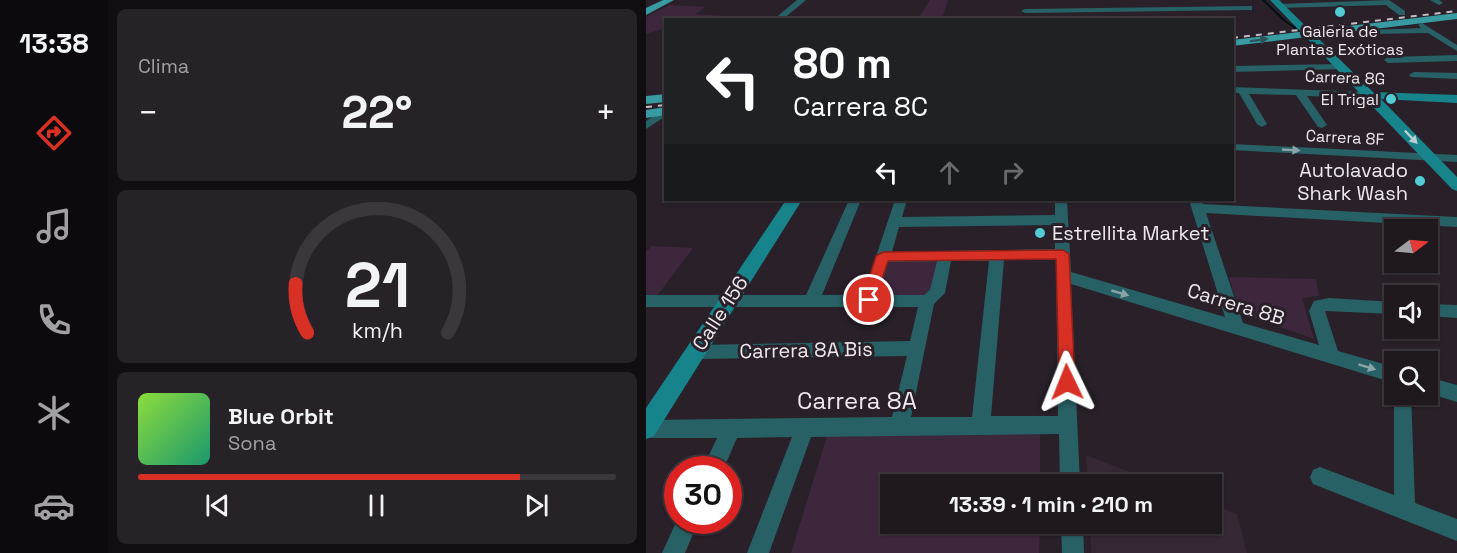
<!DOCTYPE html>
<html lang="es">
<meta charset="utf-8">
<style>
:root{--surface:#1f181f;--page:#272128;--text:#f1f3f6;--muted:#a1a0a4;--line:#3c373d;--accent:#d93025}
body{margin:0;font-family:"Space Grotesk",sans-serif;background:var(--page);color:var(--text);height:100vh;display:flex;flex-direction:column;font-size:22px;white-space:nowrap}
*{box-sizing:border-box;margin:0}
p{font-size:20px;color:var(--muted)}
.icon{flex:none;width:33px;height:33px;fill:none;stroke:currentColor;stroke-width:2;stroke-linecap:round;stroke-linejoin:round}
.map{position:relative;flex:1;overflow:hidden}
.details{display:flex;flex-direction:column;gap:9px;padding:9px;background:#110d11;width:538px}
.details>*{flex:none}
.hud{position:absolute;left:18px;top:18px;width:570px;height:183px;border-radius:0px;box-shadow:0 2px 4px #0004,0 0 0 2px var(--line);background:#202124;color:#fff;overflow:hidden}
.needle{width:39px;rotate:74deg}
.buttons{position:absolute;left:738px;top:219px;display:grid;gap:12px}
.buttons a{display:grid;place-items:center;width:54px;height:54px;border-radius:0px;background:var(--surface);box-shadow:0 2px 4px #0004,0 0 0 2px var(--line);font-size:30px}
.speed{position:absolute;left:18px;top:456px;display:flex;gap:12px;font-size:30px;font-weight:700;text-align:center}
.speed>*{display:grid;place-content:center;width:78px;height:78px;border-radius:50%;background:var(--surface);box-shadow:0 2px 4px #0004,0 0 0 2px var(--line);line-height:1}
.speed .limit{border:9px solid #d22;background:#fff;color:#111}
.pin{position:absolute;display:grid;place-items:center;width:51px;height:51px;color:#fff;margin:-26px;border:3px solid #fff;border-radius:50%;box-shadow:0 2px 6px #0007}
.me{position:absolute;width:66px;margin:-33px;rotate:358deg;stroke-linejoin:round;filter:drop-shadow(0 0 4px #0008)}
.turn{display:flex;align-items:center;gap:21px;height:126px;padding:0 30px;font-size:27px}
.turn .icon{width:78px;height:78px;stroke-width:2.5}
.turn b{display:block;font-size:42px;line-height:51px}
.lanes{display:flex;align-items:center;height:57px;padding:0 30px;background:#0003;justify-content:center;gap:30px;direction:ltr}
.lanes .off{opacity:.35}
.big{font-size:45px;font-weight:600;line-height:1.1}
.details .widget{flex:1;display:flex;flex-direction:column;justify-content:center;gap:9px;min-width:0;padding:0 21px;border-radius:9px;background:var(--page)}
.details .dial{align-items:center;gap:0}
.dial svg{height:156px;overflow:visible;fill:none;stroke:var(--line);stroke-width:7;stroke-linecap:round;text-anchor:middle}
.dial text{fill:var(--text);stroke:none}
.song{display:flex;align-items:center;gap:18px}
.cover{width:72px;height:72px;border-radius:9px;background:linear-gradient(135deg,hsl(90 70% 55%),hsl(160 70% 35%))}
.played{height:6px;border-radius:3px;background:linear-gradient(90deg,var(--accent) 80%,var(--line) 80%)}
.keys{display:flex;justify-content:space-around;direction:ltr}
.heat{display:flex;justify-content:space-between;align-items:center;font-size:33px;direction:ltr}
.trip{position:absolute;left:234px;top:474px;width:342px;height:60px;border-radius:0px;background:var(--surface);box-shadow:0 2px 4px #0004,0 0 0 2px var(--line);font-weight:600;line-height:60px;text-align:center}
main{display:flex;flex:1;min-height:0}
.tab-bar{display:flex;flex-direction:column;width:108px;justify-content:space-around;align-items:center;background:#0c0a0c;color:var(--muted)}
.tab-bar .icon{width:42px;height:42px}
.tab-bar .current{color:var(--accent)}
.tab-bar b{font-size:27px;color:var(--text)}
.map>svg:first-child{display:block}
.built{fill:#352734}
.green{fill:#3c273c}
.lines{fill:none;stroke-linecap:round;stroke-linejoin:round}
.stream{stroke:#001113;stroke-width:2}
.street{fill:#286165;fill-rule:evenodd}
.secondary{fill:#17848b;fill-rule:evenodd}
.primary{fill:#389ba2;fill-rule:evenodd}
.rail{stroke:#c6c0c6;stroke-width:2;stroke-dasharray:6 6;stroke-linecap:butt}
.oneway{fill:#2f5159}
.oneway2{fill:#b8cfd5}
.oneway3{fill:#8ba4aa}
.route{fill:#d93025;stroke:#8d1f18;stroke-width:1.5}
.poi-dot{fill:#51ccd4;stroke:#292029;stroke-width:2}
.labels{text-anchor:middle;stroke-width:6;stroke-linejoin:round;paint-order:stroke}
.far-poi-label{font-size:16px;fill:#eee8ee;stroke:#292029}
.far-street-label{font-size:16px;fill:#eee8ee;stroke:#292029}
.poi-label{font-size:20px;fill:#eee8ee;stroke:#292029;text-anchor:end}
.street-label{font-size:20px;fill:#eee8ee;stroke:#292029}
.near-street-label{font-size:24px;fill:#eee8ee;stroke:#292029}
</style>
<main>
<nav class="tab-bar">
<b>13:38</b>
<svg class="icon current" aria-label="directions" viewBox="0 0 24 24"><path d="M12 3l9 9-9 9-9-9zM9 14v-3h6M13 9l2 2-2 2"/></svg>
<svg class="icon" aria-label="music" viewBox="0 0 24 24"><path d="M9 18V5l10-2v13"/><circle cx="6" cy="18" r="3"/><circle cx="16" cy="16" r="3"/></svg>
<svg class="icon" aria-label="phone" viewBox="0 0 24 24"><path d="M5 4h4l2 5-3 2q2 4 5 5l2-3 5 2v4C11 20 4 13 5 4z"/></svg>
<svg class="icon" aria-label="climate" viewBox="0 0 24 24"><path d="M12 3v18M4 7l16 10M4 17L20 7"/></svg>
<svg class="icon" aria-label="car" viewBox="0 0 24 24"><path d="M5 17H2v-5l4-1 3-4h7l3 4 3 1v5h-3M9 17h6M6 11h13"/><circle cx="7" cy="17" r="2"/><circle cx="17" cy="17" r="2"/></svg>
</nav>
<section class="details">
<div class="widget"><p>Clima</p>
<div class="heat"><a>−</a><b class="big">22°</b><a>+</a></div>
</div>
<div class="widget dial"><svg viewBox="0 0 100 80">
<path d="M14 69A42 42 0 1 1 86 69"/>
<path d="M14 69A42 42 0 0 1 8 44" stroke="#d93025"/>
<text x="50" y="56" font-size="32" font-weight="700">21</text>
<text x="50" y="72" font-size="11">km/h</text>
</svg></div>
<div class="widget">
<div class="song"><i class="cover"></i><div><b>Blue Orbit</b><p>Sona</p></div></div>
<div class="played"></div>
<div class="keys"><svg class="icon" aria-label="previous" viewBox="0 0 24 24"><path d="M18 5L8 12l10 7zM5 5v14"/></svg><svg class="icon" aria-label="pause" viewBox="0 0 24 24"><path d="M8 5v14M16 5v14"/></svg><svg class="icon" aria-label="next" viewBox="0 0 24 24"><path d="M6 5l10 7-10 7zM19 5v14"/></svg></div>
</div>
</section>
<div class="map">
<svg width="811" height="553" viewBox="0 0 811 553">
<rect width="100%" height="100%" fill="#292029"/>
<g class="built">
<polygon points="440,455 515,484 442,484"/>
<polygon points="566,504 591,514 601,553 445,553 444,524 566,524"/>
</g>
<g class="green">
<polygon points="284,0 302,0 296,19 272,19"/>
<polygon points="24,5 60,7 49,14 121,19 20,20 19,28 0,34 0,17"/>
<polygon points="6,246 47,248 7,301 0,301 0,252"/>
<polygon points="299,256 281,301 223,300 237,257"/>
<polygon points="583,277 670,279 673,296 656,298 668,339 594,313"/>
<polygon points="394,431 394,484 244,484 244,524 394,524 393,553 145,553 182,433"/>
</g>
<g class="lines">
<polyline class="stream" points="617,0 639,21 658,34"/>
<g class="street">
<polygon points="151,0 160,0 136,20 127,20"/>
<polygon points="743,0 759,11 759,15 753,15 740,5 634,8 630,6 634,4"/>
<polygon points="784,0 793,0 797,3 793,5"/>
<polygon points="606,6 606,10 603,10 379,13 375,11 379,9"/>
<polygon points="776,23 811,45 811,51 782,33 726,34 722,32 726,30 775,28 772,25"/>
<polygon points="811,55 811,61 742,63 738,60 742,57"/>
<polygon points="696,64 701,67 699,69 586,72 586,66"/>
<polygon points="768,72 811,73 811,79 765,77 763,75"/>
<polygon points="586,87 724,92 729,95 724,98 661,96 681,125 676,128 672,127 650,95 603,94 621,124 616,127 611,124 593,93 586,93"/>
<polygon points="20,108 20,116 0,129 0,121"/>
<polygon points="586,144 811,155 811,162 586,150"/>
<path d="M203 200H215L176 295H217L249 200H261L256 217 409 215V200H421L425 272 579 317 543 200H555L557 204 811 217V227L560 213 597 323 673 345 663 311 668 301 683 298 748 302V314L679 311 692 351 748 367V383L425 284 434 484H414L413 434 165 437 123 553H101L146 437 91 438 77 470H56L71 438H0V420L246 417 261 356 49 359 43 357 40 352 43 347 49 345 264 341 272 307H0V295H160ZM409 225V249L246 252 253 227ZM410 259 412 416H345L358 260ZM291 261 284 290 278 295H232L242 262ZM305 261H343L326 417H265L288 304 299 293Z"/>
<polygon points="782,304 811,305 811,318 782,316"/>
<polygon points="782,377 811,385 811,402 782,393"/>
<polygon points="748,390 748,394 765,394 769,503 811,519 811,541 667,484 664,477 667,470 674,467 748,495"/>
<polygon points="32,518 32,520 53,520 39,553 16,553"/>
<polygon points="415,524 437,524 438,553 416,553"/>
</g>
<g class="secondary">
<polygon points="624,0 633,0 727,92 811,95 811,103 735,99 811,177 811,191 806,189"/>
<polygon points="140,200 156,200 8,436 0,439 0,408"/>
</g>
<g class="primary">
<polygon points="17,0 28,0 0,15 0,8"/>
<polygon points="811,13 811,19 586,46 586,40"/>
<polygon points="20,94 20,102 0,104 0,96"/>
<polygon points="20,107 20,115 0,118 0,110"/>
</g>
<g class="rail">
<polyline points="586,38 811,11"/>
<polyline points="0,107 20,105"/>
</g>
</g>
<defs><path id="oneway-solid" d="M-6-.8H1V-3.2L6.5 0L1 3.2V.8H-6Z" transform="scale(1.5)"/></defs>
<use class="oneway" href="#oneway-solid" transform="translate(613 40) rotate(-7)"/>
<use class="oneway2" href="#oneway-solid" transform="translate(765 137) rotate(46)"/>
<g class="oneway3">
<use href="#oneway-solid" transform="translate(645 150) rotate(3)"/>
<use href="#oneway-solid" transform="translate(474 293) rotate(16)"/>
<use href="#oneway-solid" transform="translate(721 367) rotate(17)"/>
</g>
<polygon class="route" points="417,250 423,254 429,382 427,387 421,389 415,387 413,382 410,259 242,261 228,304 218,304 216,300 230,256 237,252"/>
<g class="poi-dot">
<circle cx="694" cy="12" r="6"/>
<circle cx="745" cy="99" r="6"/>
<circle cx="774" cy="181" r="6"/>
<circle cx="394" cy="233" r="6"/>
</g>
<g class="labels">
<g class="far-poi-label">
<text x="694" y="37">Galeria de<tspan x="694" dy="18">Plantas Exóticas</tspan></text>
<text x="733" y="105" text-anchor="end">El Trigal</text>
</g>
<g class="far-street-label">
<text transform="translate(699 77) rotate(2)" y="6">Carrera 8G</text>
<text transform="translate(699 137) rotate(3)" y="6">Carrera 8F</text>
</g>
<g class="poi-label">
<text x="762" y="177">Autolavado<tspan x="762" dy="23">Shark Wash</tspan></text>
<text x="406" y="240" text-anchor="start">Estrellita Market</text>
</g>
<g class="street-label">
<text transform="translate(590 304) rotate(17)" y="7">Carrera 8B</text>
<text transform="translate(74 313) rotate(-57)" y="7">Calle 156</text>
<text transform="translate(160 350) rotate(-1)" y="7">Carrera 8A Bis</text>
</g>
<g class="near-street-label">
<text x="211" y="409">Carrera 8A</text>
</g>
</g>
</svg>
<div class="buttons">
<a><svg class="needle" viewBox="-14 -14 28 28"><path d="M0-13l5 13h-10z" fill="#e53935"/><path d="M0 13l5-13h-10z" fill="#a1a0a4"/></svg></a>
<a><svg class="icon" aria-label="sound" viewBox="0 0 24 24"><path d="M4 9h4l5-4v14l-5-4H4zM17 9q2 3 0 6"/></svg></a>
<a><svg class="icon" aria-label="search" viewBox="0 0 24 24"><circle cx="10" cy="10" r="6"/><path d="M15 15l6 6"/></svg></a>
</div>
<div class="speed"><div class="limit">30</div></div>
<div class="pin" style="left:223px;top:300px;background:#d93025"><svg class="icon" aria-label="arrive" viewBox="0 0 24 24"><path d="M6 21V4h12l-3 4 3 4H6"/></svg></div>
<svg class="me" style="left:421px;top:382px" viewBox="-20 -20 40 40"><path d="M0-17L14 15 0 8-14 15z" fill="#d93025" stroke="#fff" stroke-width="4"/></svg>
<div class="trip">13:39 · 1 min · 210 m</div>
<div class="hud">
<div class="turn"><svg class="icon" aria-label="left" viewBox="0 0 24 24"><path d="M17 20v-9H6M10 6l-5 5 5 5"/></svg><div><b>80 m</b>Carrera 8C</div></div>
<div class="lanes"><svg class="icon" aria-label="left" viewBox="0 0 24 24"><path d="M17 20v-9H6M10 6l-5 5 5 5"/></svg><svg class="icon off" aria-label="ahead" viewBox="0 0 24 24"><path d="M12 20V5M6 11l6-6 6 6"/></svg><svg class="icon off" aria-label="right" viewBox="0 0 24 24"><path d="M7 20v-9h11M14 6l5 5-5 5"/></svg></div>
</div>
</div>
</main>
